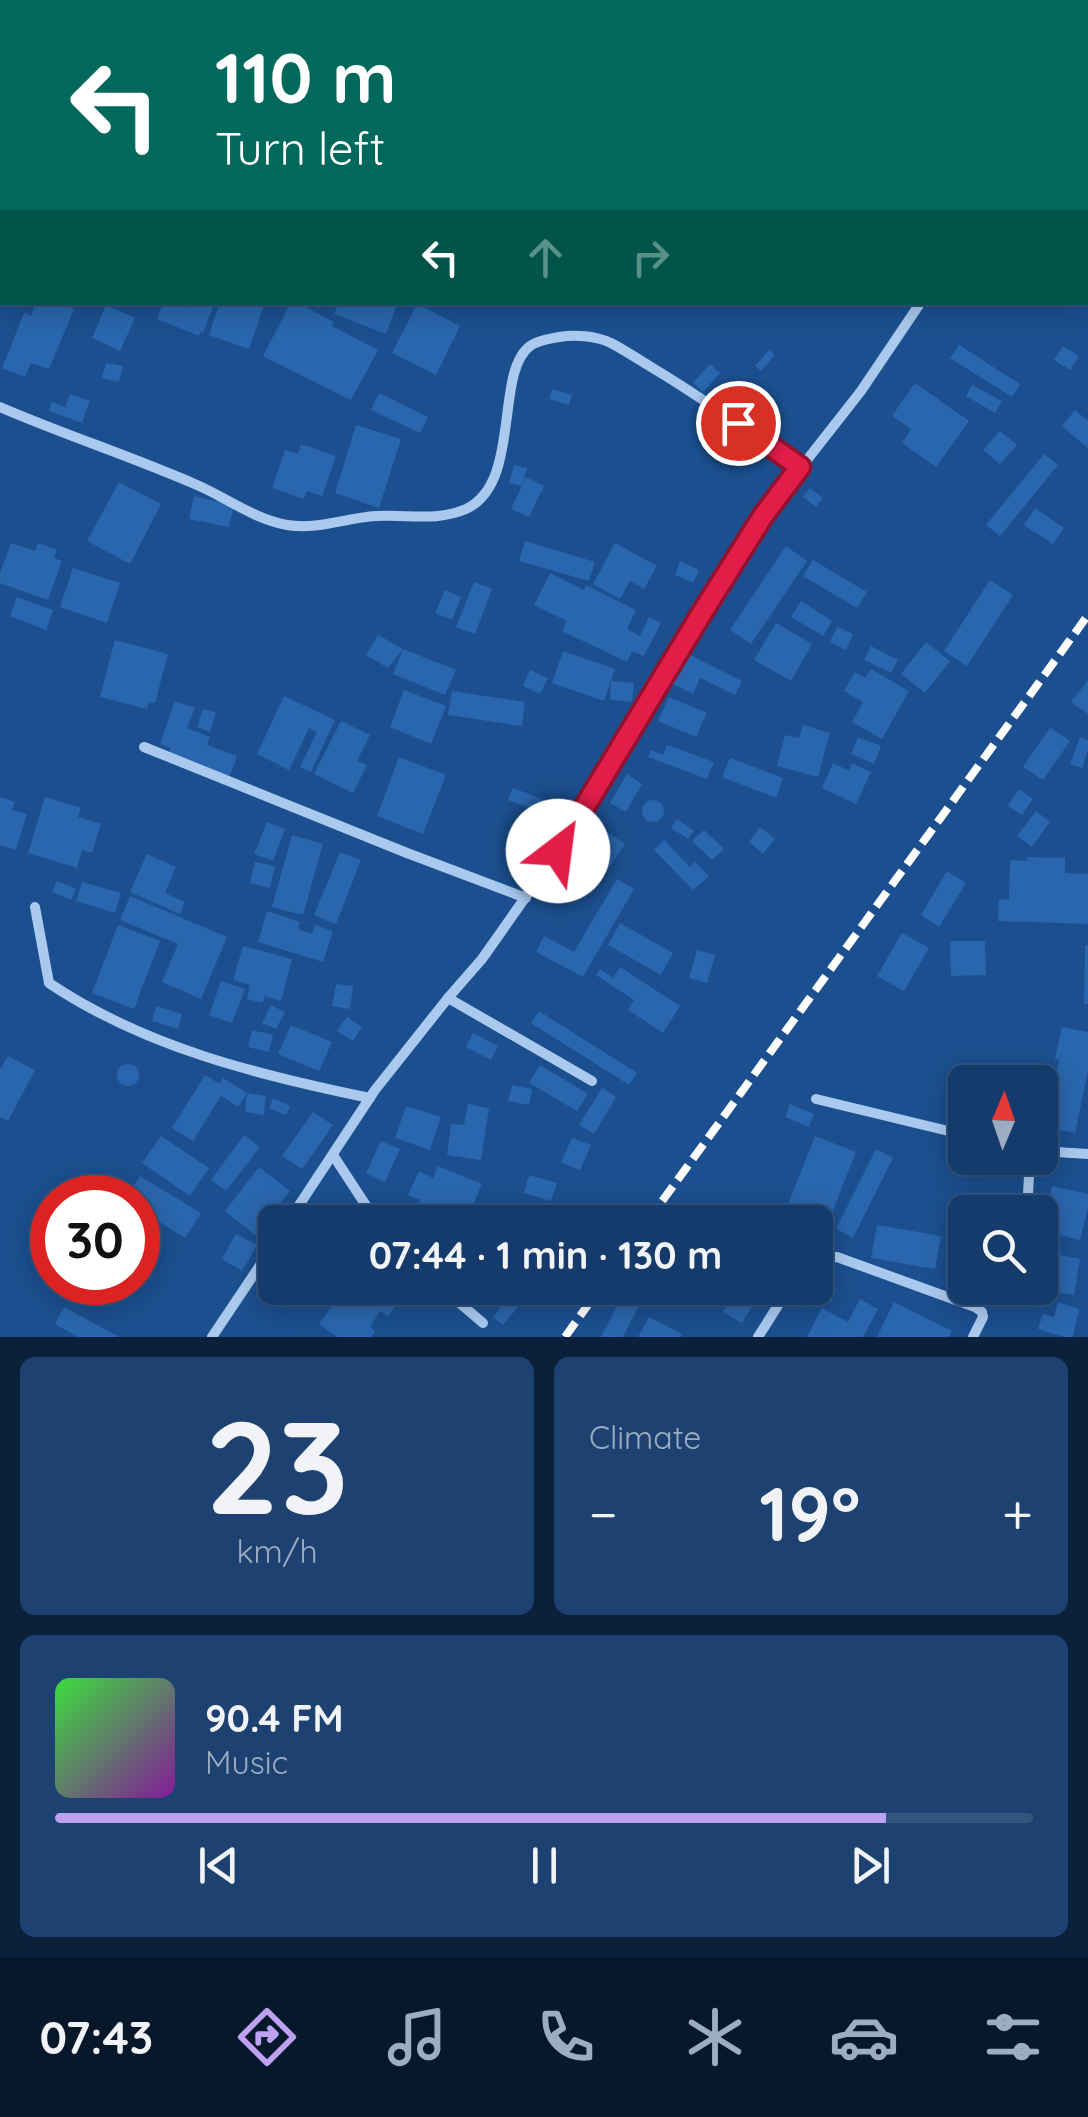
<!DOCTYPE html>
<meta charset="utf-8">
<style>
:root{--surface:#143b6b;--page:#1d4271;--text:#f1f3f6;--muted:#9dadc1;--line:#33557e;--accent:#bca0f2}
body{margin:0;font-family:Quicksand,sans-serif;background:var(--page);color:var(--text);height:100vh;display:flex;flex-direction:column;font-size:38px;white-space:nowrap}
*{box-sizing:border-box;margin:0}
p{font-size:32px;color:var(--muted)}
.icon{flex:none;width:55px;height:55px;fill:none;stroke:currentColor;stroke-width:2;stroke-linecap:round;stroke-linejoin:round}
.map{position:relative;height:1337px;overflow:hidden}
.details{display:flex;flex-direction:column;gap:20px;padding:20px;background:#0b203b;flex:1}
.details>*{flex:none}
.top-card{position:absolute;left:0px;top:0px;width:1090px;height:305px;box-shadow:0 5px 25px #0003,0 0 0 2px var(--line);background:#00695c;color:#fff;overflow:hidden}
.needle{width:65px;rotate:2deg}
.controls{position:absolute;left:948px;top:1065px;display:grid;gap:20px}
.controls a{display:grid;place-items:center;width:110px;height:110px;border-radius:15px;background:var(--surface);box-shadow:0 5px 25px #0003,0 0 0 2px var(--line);font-size:50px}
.speed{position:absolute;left:30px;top:1175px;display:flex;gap:20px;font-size:50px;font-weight:700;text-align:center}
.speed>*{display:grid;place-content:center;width:130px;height:130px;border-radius:50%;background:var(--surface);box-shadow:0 5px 25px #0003,0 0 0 2px var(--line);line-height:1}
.speed .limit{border:15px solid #d22;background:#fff;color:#111}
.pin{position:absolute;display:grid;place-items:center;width:85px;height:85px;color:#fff;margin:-42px;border:5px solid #fff;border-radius:50%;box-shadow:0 2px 10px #0007}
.me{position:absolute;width:110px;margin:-55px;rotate:30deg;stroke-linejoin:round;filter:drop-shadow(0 0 8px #0008)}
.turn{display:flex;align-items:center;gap:35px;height:210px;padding:0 50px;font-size:45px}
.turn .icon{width:130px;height:130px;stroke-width:2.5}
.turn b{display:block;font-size:70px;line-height:85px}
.lanes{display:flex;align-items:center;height:95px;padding:0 50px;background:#0003;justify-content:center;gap:50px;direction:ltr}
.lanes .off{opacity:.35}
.big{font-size:75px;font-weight:700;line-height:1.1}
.details .card{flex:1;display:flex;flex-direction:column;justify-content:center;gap:15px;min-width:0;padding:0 35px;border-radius:15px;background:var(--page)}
.details .dial{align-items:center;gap:0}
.dial b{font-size:130px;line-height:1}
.song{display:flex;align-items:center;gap:30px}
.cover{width:120px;height:120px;border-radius:15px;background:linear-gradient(135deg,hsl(120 70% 55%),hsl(290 70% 35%))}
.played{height:10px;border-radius:5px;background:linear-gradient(90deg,var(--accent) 85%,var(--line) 85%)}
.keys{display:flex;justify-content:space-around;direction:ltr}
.heat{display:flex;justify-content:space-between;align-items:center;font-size:55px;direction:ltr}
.details .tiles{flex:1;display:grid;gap:20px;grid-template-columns:1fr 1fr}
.card:last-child{grid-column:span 2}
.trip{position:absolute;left:258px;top:1205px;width:575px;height:100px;border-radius:15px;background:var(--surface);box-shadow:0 5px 25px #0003,0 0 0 2px var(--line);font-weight:700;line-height:100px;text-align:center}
.tabs{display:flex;height:160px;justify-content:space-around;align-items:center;background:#08182b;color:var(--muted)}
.tabs .icon{width:70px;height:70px}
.tabs .selected{color:var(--accent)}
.tabs b{font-size:45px;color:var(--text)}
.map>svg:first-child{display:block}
.building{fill:#2a66ad}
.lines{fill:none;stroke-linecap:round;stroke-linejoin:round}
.street{stroke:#a9c9ee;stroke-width:10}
.rail{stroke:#fff;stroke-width:8;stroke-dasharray:18 8;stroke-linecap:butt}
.route-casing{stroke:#92132f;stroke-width:25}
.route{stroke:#e11d48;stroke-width:18}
</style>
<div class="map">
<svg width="1088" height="1337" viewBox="0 0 1088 1337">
<rect width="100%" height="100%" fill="#1b4f8f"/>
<g class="building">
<polygon points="36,302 57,302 74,309 49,369 31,363 25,377 2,368 24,313 31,316"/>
<polygon points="163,302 175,302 190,308 192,302 215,302 203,333 200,332 199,336 157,319"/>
<polygon points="220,302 265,302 249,349 209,335"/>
<polygon points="291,302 296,302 334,322 332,326 378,350 351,400 263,356"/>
<polygon points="331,302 398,302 386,334 334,314 337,308 330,305"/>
<polygon points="417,304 460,326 436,375 392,353"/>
<polygon points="106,305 135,318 120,351 92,338"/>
<polygon points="959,345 1020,384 1012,397 950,358"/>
<polygon points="1063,346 1079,356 1070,370 1054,360"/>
<polygon points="769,350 775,355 761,371 755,366"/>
<polygon points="106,363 123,366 119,382 102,378"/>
<polygon points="710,364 720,373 703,392 693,383"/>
<polygon points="915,383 969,421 936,467 902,443 911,429 892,416"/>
<polygon points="972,385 1002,401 995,413 966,396"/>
<polygon points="720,387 750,404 743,417 713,399"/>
<polygon points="552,389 572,395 569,405 549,399"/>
<polygon points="379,393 428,417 420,433 371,410"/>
<polygon points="70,394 90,401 82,423 49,411 52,402 65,407"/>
<polygon points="1075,410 1088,421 1088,448 1062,426"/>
<polygon points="356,425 401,439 379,508 335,493"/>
<polygon points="1000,431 1017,445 1000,464 983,450"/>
<polygon points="301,444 336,456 322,496 307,491 304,499 272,488 285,450 298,454"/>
<polygon points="1044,454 1058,465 1000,536 986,525"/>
<polygon points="514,465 527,468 522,486 526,477 544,486 529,517 511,509 522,486 509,483"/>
<polygon points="119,482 161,504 130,564 87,541"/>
<polygon points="810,488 823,498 816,507 803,497"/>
<polygon points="194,496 234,505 229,527 189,519"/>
<polygon points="1035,508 1064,528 1053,544 1024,525"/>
<polygon points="525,541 595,562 589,581 519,561"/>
<polygon points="11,543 35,551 38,543 57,550 54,558 62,561 48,600 0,583 0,573"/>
<polygon points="615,543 657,566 644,589 630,581 620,599 593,584"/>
<polygon points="786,546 807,561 751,644 730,630"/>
<polygon points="813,560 867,592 857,608 803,576"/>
<polygon points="680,561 699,570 693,583 675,575"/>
<polygon points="73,568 120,583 107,623 60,607"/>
<polygon points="550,573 584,590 586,585 636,610 627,629 640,636 649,617 661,623 644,656 632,651 627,662 562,631 567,621 534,605"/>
<polygon points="990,580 1013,595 967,666 944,651"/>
<polygon points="474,582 492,589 475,634 456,627"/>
<polygon points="445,590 461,597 452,620 435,613"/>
<polygon points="17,597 53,610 46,630 10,616"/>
<polygon points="801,601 832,621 823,636 791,617"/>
<polygon points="776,623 812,644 791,681 754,660"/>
<polygon points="837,627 853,634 846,650 830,642"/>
<polygon points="378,635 403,649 388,668 366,655"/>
<polygon points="115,640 168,654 155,703 149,702 147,709 100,697"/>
<polygon points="926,642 950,661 925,693 901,674"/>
<polygon points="871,646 898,660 891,673 864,660"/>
<polygon points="403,649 456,670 445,695 393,674"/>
<polygon points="563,651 615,669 604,701 552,683"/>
<polygon points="686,653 742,681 735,695 700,678 693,694 671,683"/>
<polygon points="871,669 909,691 882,739 852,722 863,702 844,691 855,672 865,678"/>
<polygon points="530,670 548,678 540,694 523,686"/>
<polygon points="1088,680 1088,714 1071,702"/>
<polygon points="611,681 634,683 632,702 610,700"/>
<polygon points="404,690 446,706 431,744 390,727"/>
<polygon points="452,691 525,702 522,726 448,715"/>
<polygon points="284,696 335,720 311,772 300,767 317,732 309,728 289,770 257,754"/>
<polygon points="669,697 707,713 696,737 658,721"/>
<polygon points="175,701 195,708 187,728 210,737 207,745 237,756 229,778 169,754 171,748 160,744"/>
<polygon points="203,709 216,713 210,732 197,727"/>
<polygon points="341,721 370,735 357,761 367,765 353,793 314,774"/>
<polygon points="803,725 830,733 818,777 777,766 785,735 799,738"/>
<polygon points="1050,728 1070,741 1043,780 1023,767"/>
<polygon points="858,737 881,746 874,764 851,754"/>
<polygon points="1080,737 1088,740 1088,750 1082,768 1070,764"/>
<polygon points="667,745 714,762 707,779 648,757 651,750 663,755"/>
<polygon points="399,757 446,775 423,834 377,816"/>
<polygon points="730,758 783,778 776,798 722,777"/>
<polygon points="833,763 849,771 852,763 871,772 856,804 822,788"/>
<polygon points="627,774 642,784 626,812 610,803"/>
<polygon points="513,788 549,802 545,814 508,800"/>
<polygon points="1019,789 1033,799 1022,815 1008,806"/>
<polygon points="0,797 15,802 12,810 27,814 16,850 0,845"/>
<polygon points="45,797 81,808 78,817 101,824 92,853 82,850 77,868 28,853"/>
<circle cx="653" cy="811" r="11"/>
<polygon points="1036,811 1050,822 1032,847 1017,836"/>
<polygon points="677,819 694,831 688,839 671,828"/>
<polygon points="267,822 285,829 273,861 254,854"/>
<polygon points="760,827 775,839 763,854 749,842"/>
<polygon points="704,830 724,849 712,860 692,841"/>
<polygon points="606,831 625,844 593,891 560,869 581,837 596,846"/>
<polygon points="292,835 323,844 303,915 272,907"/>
<polygon points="664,840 690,867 695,862 709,876 693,890 654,850"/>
<polygon points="340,852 361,860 336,924 314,915"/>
<polygon points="147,854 176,867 165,893 185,902 180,914 130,892"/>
<polygon points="1027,857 1065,858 1065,873 1088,874 1088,924 998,921 999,899 1009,900 1010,860 1027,861"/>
<polygon points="255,862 275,866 270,888 250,883"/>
<polygon points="947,871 966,883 939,927 921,915"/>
<polygon points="617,879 634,889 583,977 536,952 544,936 574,952"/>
<polygon points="57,881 76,889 71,900 52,892"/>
<polygon points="82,882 121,893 115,913 76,901"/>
<polygon points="130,896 227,937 201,999 162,982 178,944 120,920"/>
<polygon points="267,911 300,922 298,929 312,934 315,925 333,931 323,962 258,942"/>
<polygon points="620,923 673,953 661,975 608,945"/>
<polygon points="118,925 160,941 134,1009 92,993"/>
<polygon points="902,933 929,948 904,991 877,976"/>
<polygon points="950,941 985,941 986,975 951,976"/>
<polygon points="1085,945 1088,945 1088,1004 1084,1004"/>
<polygon points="243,946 292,959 281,1001 265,996 263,1003 247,999 250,985 233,980"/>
<polygon points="697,950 715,955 707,983 689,978"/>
<polygon points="620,967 680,1006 663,1033 628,1010 634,1000 596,975 600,969 613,978"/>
<polygon points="221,981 245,989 232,1023 209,1015"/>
<polygon points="336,984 353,986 350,1009 332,1006"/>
<polygon points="271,1005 285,1012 276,1029 262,1023"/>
<polygon points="156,1006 182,1014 178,1029 152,1021"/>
<polygon points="539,1011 637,1073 629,1085 531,1023"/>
<polygon points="347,1017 362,1027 353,1041 337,1031"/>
<polygon points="291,1025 332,1042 319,1071 278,1054"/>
<polygon points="1062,1027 1088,1032 1088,1071 1075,1133 1044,1127 1059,1060 1055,1059"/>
<polygon points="252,1030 273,1035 269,1052 248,1047"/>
<polygon points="473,1033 498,1046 491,1060 466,1047"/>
<polygon points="8,1056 35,1070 8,1121 0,1117 0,1070"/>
<circle cx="128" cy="1075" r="11"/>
<polygon points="540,1065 588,1094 577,1111 529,1083"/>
<polygon points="205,1075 220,1084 223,1078 247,1093 266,1096 264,1115 245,1112 247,1093 238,1107 221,1096 193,1141 172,1128"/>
<polygon points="512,1085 532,1089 529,1105 508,1101"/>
<polygon points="602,1088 616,1097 594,1134 579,1125"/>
<polygon points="273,1098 290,1106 286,1115 269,1108"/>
<polygon points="468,1104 489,1108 481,1160 447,1155 451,1124 464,1125"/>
<polygon points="790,1104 814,1114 809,1127 785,1117"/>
<polygon points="406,1106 441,1117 430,1150 395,1138"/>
<polygon points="313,1112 333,1125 302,1169 282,1156"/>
<polygon points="244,1135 260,1147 226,1191 211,1180"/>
<polygon points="161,1136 209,1168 190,1196 142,1163"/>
<polygon points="815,1136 856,1152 824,1233 815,1229 815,1222 798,1222 783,1217"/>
<polygon points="572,1138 591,1145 580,1170 561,1162"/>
<polygon points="381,1141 400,1149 385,1182 366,1173"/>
<polygon points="876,1149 893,1158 853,1238 836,1229"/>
<polygon points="438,1166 482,1184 466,1222 434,1222 414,1214 420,1200 408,1195 419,1171 433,1178"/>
<polygon points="259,1167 290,1191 255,1235 225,1211"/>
<polygon points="529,1175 557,1183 551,1201 524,1193"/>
<polygon points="140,1176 201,1213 185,1238 158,1221 152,1231 138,1222 143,1213 138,1210 138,1198 115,1198 120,1190 128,1195"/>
<polygon points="1052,1186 1088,1194 1088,1208 1080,1240 1041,1230"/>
<polygon points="340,1207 361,1222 338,1222 332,1218"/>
<polygon points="877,1225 941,1236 935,1269 871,1258"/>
<polygon points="236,1234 257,1245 242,1271 222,1259"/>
<polygon points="1040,1251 1080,1259 1074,1295 1040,1289"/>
<polygon points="820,1283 836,1290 831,1302 815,1295"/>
<polygon points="345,1288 395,1288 404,1294 388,1316 380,1311 370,1327 375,1331 371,1337 337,1337 319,1324"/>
<polygon points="517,1288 528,1295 503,1325 493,1317"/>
<polygon points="737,1288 763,1288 742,1323 723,1312"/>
<polygon points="621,1298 638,1307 623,1337 601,1337"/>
<polygon points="860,1299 878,1309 863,1337 807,1337 822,1308 848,1322"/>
<polygon points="894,1302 952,1331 949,1337 877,1337"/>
<polygon points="1058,1302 1079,1309 1073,1337 1064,1337 1038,1329 1043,1314 1054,1317"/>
<polygon points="64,1307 119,1337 78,1337 55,1324"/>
<polygon points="649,1317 682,1334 681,1337 638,1337"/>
</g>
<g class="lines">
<g class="street">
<polyline points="539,0 547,2"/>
<path d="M0 407C65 435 133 457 197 485 227 498 254 519 287 525 318 530 345 518 376 516 408 514 436 522 466 509 522 483 494 373 530 346 538 340 550 339 559 337 575 334 596 336 611 343 626 351 641 361 656 370 706 400 753 434 800 467"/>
<polyline points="144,747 407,853 526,898"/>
<path d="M35 907 49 983C144 1047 258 1075 370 1098"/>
<polyline points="592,1081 448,998 482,959 558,851 616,753 763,516 861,391 921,302"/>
<polyline points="816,1099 965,1135"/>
<polyline points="1040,1151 1088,1154"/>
<polyline points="333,1155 365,1204 381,1222"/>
<polyline points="1027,1212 1030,1158"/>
<polyline points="288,1222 375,1090 448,998"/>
<polyline points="815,1260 837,1257 975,1307 982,1312 983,1317 973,1337"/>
<polyline points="442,1288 483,1323"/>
<polyline points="960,1300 979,1288"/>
<polyline points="212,1337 275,1243"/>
<polyline points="758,1337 789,1288"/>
</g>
<g class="rail">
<polyline points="647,1222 1088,615"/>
<polyline points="565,1337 600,1288"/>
</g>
</g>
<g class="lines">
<g class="route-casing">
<polyline id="route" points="558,851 700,616 763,516 800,467 738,423"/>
</g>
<use href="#route" class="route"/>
</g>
</svg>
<div class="controls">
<a><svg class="needle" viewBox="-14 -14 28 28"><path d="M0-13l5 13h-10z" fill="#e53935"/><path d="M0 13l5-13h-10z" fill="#9dadc1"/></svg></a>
<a><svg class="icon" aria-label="search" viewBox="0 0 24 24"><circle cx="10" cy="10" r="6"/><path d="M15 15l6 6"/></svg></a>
</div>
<div class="speed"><div class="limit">30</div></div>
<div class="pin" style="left:738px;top:423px;background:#d93025"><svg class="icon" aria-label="arrive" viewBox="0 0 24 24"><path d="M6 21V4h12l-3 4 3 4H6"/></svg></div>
<svg class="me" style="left:558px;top:851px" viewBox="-20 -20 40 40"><circle r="19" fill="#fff"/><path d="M0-13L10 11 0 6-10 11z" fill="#e11d48"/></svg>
<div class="trip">07:44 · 1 min · 130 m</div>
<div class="top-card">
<div class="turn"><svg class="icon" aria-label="left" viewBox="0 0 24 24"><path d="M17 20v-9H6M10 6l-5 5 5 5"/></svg><div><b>110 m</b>Turn left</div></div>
<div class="lanes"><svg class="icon" aria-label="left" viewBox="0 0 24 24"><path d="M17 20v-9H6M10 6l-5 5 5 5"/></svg><svg class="icon off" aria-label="ahead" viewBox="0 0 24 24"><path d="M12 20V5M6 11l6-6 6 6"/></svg><svg class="icon off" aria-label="right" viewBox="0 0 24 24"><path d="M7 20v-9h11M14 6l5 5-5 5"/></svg></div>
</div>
</div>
<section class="details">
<div class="tiles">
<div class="card dial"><b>23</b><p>km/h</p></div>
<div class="card"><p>Climate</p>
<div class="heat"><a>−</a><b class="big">19°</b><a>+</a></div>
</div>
<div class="card">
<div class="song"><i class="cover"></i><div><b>90.4 FM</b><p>Music</p></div></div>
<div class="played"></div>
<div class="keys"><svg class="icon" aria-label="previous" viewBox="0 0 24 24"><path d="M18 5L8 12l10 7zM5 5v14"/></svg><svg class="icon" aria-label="pause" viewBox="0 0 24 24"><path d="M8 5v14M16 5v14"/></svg><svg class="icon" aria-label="next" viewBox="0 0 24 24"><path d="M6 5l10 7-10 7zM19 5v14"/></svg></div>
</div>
</div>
</section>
<nav class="tabs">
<b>07:43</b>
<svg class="icon selected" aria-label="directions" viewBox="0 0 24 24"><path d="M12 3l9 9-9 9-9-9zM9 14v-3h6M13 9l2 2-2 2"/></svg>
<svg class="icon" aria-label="music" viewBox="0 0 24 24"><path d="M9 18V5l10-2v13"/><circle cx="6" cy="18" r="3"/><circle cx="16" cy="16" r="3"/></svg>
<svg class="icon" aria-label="phone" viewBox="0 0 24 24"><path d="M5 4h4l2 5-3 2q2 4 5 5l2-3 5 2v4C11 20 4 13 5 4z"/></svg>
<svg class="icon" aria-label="climate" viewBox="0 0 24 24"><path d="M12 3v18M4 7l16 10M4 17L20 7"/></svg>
<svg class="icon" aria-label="car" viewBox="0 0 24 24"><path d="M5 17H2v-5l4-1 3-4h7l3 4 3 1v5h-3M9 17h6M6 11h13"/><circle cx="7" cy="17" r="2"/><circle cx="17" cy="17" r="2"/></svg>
<svg class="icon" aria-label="filters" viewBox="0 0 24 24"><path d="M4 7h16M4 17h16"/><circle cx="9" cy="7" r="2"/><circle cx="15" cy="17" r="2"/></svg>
</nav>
